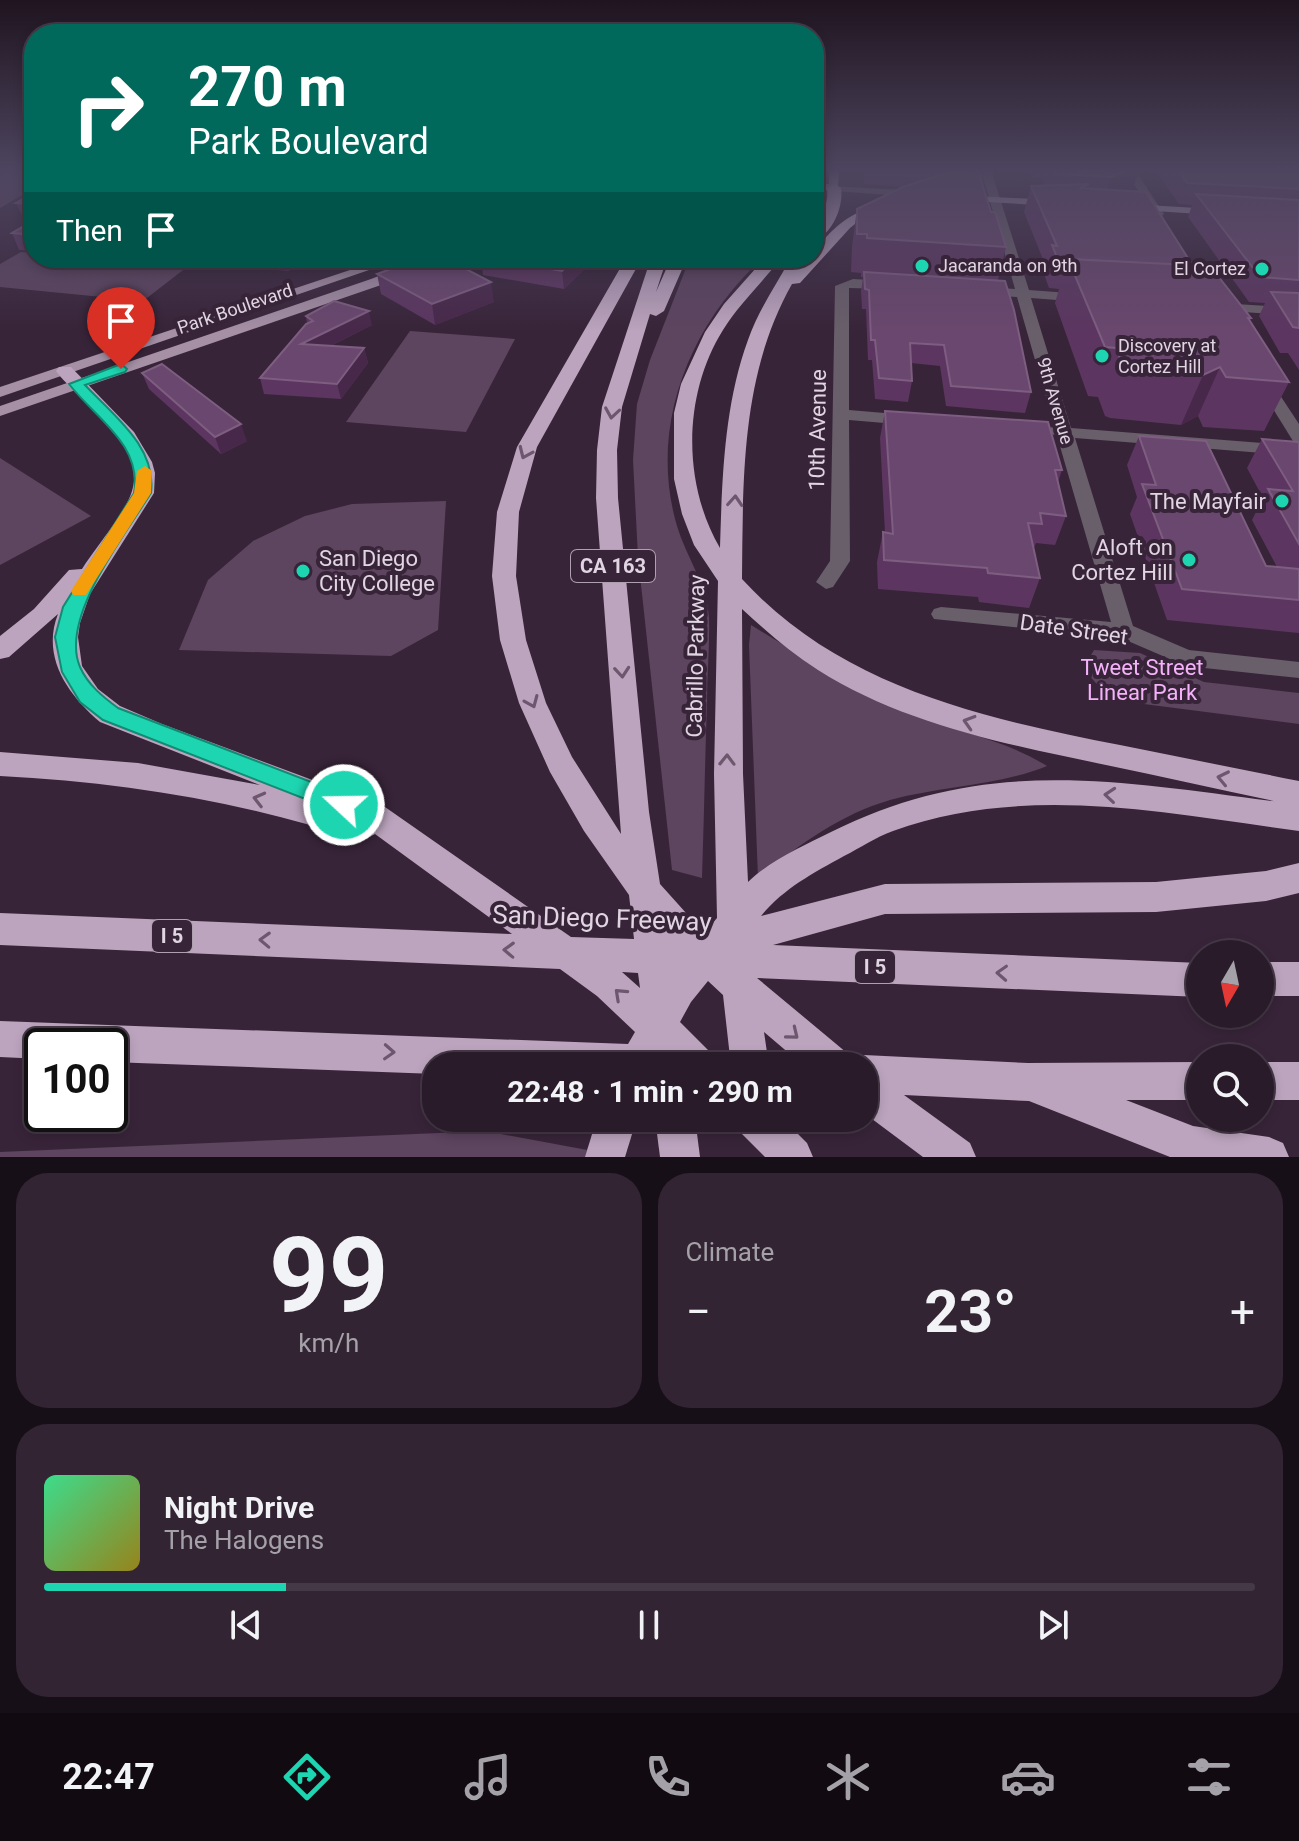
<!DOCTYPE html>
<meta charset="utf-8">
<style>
:root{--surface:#2a1b2b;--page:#322433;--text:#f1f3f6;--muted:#a5a1a9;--line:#463947;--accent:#1dd5b1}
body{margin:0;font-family:Roboto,sans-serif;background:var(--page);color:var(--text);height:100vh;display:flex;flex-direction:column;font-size:30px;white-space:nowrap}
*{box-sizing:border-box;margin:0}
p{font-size:26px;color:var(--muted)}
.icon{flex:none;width:44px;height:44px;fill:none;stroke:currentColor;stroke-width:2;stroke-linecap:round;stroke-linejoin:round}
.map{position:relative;height:1157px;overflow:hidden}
.sheet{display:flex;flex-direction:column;gap:16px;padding:16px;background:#170f18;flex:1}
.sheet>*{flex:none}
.banner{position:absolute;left:24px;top:24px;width:800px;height:244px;border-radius:32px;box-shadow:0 4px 12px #0003,0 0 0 2px var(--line);background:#00695c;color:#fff;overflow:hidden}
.needle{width:52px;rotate:189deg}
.tools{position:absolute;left:1186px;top:940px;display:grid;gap:16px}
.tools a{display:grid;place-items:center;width:88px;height:88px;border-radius:50%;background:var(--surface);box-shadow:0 4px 12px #0003,0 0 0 2px var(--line);font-size:40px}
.speed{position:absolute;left:24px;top:1028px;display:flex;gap:16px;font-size:40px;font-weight:700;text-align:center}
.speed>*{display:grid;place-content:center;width:104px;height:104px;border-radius:50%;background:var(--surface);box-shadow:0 4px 12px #0003,0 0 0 2px var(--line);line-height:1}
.speed .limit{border:4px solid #111;border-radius:12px;background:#fff;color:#111}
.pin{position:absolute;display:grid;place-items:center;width:68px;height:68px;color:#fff;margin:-82px -34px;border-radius:50% 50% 50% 0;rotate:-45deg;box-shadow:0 0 8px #0007}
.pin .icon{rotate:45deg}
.me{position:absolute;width:88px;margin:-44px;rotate:291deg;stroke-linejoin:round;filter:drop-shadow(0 0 6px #0008)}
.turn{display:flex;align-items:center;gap:28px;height:168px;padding:0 32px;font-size:36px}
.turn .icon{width:104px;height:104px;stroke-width:2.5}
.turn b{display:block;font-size:56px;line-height:68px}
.then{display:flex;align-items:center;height:76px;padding:0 32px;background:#0003;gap:16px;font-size:30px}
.big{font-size:60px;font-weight:700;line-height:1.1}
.sheet .widget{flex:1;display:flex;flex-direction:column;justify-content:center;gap:12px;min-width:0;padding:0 28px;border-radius:32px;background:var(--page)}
.sheet .dial{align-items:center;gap:0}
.dial b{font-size:104px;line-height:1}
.song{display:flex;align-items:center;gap:24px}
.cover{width:96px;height:96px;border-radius:12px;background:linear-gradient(135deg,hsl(150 70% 55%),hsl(50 70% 35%))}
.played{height:8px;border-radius:4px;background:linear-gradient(90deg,var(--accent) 20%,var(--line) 20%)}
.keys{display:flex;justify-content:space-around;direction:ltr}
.heat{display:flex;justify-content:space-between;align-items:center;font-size:44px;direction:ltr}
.sheet .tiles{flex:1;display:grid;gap:16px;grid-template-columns:1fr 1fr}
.widget:last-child{grid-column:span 2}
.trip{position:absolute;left:422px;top:1052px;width:456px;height:80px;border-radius:32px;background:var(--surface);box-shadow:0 4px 12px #0003,0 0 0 2px var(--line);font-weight:700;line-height:80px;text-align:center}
.dock{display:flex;height:128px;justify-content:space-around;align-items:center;background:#110b11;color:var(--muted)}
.dock .icon{width:56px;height:56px}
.dock .selected{color:var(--accent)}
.dock b{font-size:36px;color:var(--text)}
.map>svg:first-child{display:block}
.green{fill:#5d445f}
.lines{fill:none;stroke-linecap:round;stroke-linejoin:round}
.minor{fill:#695f6a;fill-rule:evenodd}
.major{fill:#a590a6;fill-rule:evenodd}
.highway{fill:#bca4be;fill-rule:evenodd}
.wall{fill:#5c3660}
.shaded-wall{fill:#48284a}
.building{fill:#6a476e;stroke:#7d5d80;stroke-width:2}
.oneway{stroke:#6d576e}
.route{fill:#1dd5b1;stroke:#138a73;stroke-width:2}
.slow{fill:#f59e0b}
.poi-dot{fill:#1dd5b1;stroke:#382439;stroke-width:3}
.labels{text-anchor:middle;stroke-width:8;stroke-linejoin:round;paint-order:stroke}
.far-poi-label{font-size:18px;fill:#e1d5e2;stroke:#382439;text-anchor:start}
.far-street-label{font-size:18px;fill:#e1d5e2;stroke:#382439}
.shield{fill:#382439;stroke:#aea0af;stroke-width:2}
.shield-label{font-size:20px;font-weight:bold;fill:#e1d5e2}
.street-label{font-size:22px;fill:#e1d5e2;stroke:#382439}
.poi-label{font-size:22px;fill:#e1d5e2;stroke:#382439;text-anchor:end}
.park-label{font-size:22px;fill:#f4b2f9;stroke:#382439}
.near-street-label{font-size:26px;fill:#e1d5e2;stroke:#382439}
</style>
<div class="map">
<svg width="1299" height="1157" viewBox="0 0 1299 1157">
<rect width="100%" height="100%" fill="#382439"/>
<g class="green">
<polygon points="0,170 34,170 34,188 0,208"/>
<polygon points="21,252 34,253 34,258 87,258 187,267 143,301 0,287 0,264"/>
<path d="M690 258H763C689 325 648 428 677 526 686 556 707 585 709 617 710 645 707 674 707 702 705 760 704 819 702 878L672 870 638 557 633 460 637 404 650 360Z"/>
<polygon points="410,331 515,339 466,432 346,422"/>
<polygon points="0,458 91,516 0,565"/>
<polygon points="446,501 438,630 391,656 179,650 208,580 253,541 305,516 352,504"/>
<path d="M751 625C804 658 858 689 915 714 959 733 1006 740 1047 766 998 786 942 786 890 800 839 815 799 845 758 878L749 645Z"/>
<polygon points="1094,650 1140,653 1204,682 1299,693 1299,724 1136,703 1102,690 1086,672 1087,662"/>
<polygon points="485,1131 625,1157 0,1157 0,1152"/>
</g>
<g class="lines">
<g class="minor">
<polygon points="981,170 991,170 1029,290 1083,294 1090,298 1083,302 1031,298 1071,428 1299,446 1299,456 1075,438 1133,626 1189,650 1299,662 1299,678 1186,666 1121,638 934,619 931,614 934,609 941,607 1111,622 1057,436 1044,431 1054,426 1017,297 984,295 977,291 984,287 1015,289"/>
<polygon points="1125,170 1135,170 1164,214 1162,216 1154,216"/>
<polygon points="830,186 918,191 924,194 918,197 834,191 830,190"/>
<polygon points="853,279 888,281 895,285 888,289 849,288 849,410 908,415 916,420 908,425 849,420 850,561 833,587 826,589 816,582 830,561 835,286"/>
<polygon points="1219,303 1299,308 1299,316 1214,310 1214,304"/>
<polygon points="1265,378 1270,380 1299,424 1299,442 1293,441 1257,383"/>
</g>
<g class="major">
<polygon points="829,170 839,170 838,190 814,190 814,184 829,184"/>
<polygon points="974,196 1054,200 1060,203 1054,206 970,201 970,197"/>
<polygon points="1130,204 1214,209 1220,212 1214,215 1126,209 1126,205"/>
<polygon points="386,258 404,258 0,397 0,387"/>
<polygon points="425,258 442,258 381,285 0,416 0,406 371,279"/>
</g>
<g class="highway">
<path d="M834 184 841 188C844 207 832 234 814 241 814 221 830 210 827 188Z"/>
<path d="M880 204 892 207 860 220 850 228 800 283 792 284C741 374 743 478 742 579 841 687 982 718 1120 745 1180 757 1239 769 1299 781V831C1164 813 1025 783 893 831 876 837 860 848 844 856 813 873 783 889 761 916L885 884 1156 882 1266 871 1299 863V893L1266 901 1156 912 885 914 773 945 1200 963V997L757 978 847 1053 851 1061 864 1055 1028 1063 1200 1062V1100H1126L1193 1126 1269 1137 1283 1143 1289 1157H1170L1029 1101 904 1095 970 1143 976 1157H923L864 1113V1066H804L764 1032 769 1066H731L723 995 708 981 691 1002 680 1022 711 1053 717 1066H436V1074L110 1062V1046H42V1059L0 1057V1021L628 1044 635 1032 597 996 560 969 0 945V913L512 934 375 834 362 841C244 802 124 782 0 776V752L138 763 260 785 100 722C68 695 41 657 58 614L9 657 0 659V636L34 609 69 570 82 569C94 550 127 510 132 491 146 445 85 405 59 375L56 371 59 367H71L134 432 152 462 155 473 154 493 90 594 80 623 78 637 82 666 98 689 120 706 162 724 385 807 571 937 634 939 629 895 584 831 550 772 519 703 500 640 492 576 497 512 517 447 626 258H642L537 447 519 512 516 576 526 640 546 703 572 757 621 834 596 498 597 450 602 407 651 258H667L656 292 671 258H687L664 311 656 316 650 314 622 407 617 450 618 498 649 812 660 884 704 933 717 918 714 774 718 581 694 545 682 514 674 479V413L681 384 705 332 724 304 765 258H781C762 283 739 304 723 330 683 394 682 483 720 548 722 480 724 405 748 340 758 311 776 285 791 258H814V250C839 223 845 216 880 204ZM742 609C766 631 790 652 818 670 903 724 1009 745 1106 765 1164 777 1221 790 1279 802 1116 781 985 755 831 832 803 846 771 860 748 882L743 774ZM622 972 638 973 640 988Z"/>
<rect x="1260" y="962" width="39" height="34"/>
<rect x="1260" y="1062" width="39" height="38"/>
<polygon points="597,1118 637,1118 625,1157 585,1157"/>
<polygon points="655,1118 695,1118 700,1157 660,1157"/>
<polygon points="734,1118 782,1118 807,1143 813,1157 765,1157 740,1132"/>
</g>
</g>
<g class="wall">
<polygon points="864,170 985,170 982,183 991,212 1006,247 998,280 1031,392 1025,413 946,406 940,366 911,363 912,381 908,402 875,399 872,360 868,360 866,309 862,309 861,291 863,277 861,277 861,273 851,272 852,246 857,209 903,187 864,184"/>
<polygon points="1029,170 1139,170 1133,188 1127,191 1193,266 1251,318 1250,321 1289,382 1264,431 1203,427 1198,416 1181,425 1110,418 1105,416 1098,397 1088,396 1055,303 1059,289 1049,288 1044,274 1046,267 1024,212 1031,186 1045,185 1042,178 1032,178"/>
<polygon points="1155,170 1299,170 1299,370 1288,353 1280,353 1259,316 1265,303 1249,302 1188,217 1192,205 1179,204"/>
<polygon points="34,193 34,251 19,250 12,233 34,220 24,219 16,203"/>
<polygon points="108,258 188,258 179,265"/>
<polygon points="230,258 343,258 340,261 302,258 289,271 233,266"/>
<polygon points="481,258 596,258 564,289 483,275"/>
<polygon points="377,274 494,302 435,325 381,294"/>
<polygon points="306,316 372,325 331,346 364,348 368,363 341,399 264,394 260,378 307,323"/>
<polygon points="142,373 247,441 221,454 149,389"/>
<polygon points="885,411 1062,470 1058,482 1066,516 1055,545 1036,543 1034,548 1040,578 1029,608 979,602 978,597 878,589 877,562 883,532 885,533 880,438"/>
<polygon points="1139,436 1266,566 1277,567 1252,520 1263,498 1247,468 1262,439 1299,442 1299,633 1167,620 1130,514 1137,497 1127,465"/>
</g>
<g class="shaded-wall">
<polygon points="1128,170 1139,170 1133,188 1104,200 1112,177"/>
<polygon points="177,258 188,258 179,265"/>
<polygon points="286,258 302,258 289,271"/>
<polygon points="576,258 596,258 564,289 562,271"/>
<polygon points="491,282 494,302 435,325 432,304"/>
<polygon points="369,311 372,325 305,359 301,344"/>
<polygon points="364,348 368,363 341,399 337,384"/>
<polygon points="1220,367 1198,416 1181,425 1203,375"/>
<polygon points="241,424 247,441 221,454 215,437"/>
</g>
<g class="building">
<polygon points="978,170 991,212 995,212 1006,247 867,238 867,234 857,234 857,209 903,187 949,172"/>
<polygon points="1054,170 1128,170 1112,177 1055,174"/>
<polygon points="1178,170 1299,170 1299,189 1187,183"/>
<polygon points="1089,184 1080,188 1146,192 1193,266 1068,259 1069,260 1058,260 1052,245 1057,246 1031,186"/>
<polygon points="34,193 34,204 16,203"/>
<polygon points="1196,194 1299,200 1299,280 1260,277"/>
<polygon points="34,220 34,235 12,233"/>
<polygon points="421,258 445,258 491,282 432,304 377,274"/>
<polygon points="486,258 576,258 562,271"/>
<polygon points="1068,259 1210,266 1251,318 1248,318 1289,382 1226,377 1220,367 1203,375 1129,369 1123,366 1116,348 1105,347"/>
<polygon points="864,272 1005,281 1014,310 1031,392 951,386 944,345 910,343 912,381 879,378 875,340 871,340 869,290 865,289"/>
<polygon points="1271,292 1299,293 1299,328 1293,327"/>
<polygon points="334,301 369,311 301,344 364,348 337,384 260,378 306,324 313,321 306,316"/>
<polygon points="162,364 241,424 215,437 142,373"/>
<polygon points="885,411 1048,422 1062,470 1055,470 1066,516 1040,513 1042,524 1028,523 1040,578 988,573 987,568 884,560 883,532 893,534"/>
<polygon points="1139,436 1206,441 1266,566 1299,569 1299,600 1182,589 1142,484 1156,485"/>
<polygon points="1262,439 1299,442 1299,544 1268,489 1293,491"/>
</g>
<defs><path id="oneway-chevron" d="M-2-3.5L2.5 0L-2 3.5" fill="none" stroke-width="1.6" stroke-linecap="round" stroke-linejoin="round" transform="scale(2)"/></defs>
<g class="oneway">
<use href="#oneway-chevron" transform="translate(612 413) rotate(99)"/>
<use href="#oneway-chevron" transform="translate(525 453) rotate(114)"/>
<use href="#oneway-chevron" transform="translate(735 501) rotate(-86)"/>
<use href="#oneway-chevron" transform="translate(622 672) rotate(85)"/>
<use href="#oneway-chevron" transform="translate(532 702) rotate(67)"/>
<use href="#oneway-chevron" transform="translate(969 722) rotate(-163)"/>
<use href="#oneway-chevron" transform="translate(727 760) rotate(-89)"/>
<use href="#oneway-chevron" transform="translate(1223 778) rotate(-168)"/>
<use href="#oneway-chevron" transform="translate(1110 795) rotate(-175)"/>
<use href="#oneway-chevron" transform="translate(259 799) rotate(-166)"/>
<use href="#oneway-chevron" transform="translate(265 940) rotate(-178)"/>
<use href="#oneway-chevron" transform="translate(509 950) rotate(-178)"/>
<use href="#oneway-chevron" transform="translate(1002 973) rotate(-177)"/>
<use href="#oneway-chevron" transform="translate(620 994) rotate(-137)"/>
<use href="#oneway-chevron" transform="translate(793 1034) rotate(39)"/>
<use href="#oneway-chevron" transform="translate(389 1052) rotate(3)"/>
</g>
<linearGradient id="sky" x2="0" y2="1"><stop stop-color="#1f141f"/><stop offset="0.51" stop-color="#4d455f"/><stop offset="1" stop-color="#4d455f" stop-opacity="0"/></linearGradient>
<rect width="1299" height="332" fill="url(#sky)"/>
<path class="route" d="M121 364 127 369 125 372 85 385C114 416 157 447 151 493 125 535 59 618 80 667 88 685 103 697 118 708L353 798 356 805 353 811 344 814 336 811 103 720 80 702 62 672 55 637 63 607 134 493C142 444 96 419 69 384Z"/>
<polygon class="slow" points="145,466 152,471 151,493 86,595 73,595 71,591 134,493 137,471"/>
<g class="poi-dot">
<circle cx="922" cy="266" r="8"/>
<circle cx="1262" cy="269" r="8"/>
<circle cx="1102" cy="356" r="8"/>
<circle cx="1282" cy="501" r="8"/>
<circle cx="1189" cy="560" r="8"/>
<circle cx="303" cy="571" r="8"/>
</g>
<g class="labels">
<g class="far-poi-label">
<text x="938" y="272">Jacaranda on 9th</text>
<text x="1246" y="275" text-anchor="end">El Cortez</text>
<text x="1118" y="352">Discovery at<tspan x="1118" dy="21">Cortez Hill</tspan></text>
</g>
<g class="far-street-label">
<text transform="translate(235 309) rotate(-19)" y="6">Park Boulevard</text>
<text transform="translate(1055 401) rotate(74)" y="6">9th Avenue</text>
</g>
<g class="shield">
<rect x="571" y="550" width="84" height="32" rx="6"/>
<rect x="152" y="920" width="40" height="32" rx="6"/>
<rect x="855" y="951" width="40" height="32" rx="6"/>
</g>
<g class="shield-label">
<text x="613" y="573">CA 163</text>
<text x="172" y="943">I 5</text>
<text x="875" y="974">I 5</text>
</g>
<g class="street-label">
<text transform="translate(817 430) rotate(-89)" y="8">10th Avenue</text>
<text transform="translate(1074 629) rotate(8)" y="8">Date Street</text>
<text transform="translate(695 656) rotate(-89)" y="8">Cabrillo Parkway</text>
</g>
<g class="poi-label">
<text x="1266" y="509">The Mayfair</text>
<text x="1173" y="555">Aloft on<tspan x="1173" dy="25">Cortez Hill</tspan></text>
<text x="319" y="566" text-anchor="start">San Diego<tspan x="319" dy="25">City College</tspan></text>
</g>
<g class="park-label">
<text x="1142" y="675">Tweet Street<tspan x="1142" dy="25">Linear Park</tspan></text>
</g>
<g class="near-street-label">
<text transform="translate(602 918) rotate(2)" y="9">San Diego Freeway</text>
</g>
</g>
</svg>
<div class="tools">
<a><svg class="needle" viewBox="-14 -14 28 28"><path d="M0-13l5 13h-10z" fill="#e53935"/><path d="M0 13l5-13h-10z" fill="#a5a1a9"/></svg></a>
<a><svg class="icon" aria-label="search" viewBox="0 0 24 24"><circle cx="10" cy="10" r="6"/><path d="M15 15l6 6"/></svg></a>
</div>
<div class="speed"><div class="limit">100</div></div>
<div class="pin" style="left:121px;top:369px;background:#d93025"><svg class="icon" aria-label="arrive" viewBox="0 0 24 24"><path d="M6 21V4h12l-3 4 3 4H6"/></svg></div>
<svg class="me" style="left:344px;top:805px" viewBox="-20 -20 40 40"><circle r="17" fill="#1dd5b1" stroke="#fff" stroke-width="3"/><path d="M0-11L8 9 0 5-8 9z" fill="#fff"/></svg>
<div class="trip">22:48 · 1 min · 290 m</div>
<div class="banner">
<div class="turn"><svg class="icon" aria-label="right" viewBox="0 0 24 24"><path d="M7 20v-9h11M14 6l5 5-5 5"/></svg><div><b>270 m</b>Park Boulevard</div></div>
<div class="then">Then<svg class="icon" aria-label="arrive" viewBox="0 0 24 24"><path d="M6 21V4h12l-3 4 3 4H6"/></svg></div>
</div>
</div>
<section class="sheet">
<div class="tiles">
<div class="widget dial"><b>99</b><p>km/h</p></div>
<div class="widget"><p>Climate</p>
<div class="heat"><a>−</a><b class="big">23°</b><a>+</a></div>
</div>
<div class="widget">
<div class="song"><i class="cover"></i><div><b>Night Drive</b><p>The Halogens</p></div></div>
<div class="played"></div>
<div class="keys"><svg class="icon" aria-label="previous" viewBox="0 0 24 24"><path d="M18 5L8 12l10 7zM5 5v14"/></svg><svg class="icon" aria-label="pause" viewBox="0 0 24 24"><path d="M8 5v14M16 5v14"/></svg><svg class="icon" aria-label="next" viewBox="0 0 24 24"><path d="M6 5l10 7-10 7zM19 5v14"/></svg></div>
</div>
</div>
</section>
<nav class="dock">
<b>22:47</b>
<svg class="icon selected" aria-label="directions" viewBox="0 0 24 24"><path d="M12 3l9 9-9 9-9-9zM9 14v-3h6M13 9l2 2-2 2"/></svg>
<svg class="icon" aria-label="music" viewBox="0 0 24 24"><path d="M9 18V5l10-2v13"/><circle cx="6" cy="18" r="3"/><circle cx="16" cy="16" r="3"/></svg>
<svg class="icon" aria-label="phone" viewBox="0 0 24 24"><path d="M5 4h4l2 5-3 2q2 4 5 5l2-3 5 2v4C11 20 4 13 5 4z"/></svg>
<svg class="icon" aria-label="climate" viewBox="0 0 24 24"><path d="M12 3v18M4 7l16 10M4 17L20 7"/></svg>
<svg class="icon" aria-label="car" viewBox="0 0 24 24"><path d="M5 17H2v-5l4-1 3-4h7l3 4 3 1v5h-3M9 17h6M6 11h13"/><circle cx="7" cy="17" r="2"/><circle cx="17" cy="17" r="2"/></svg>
<svg class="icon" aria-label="filters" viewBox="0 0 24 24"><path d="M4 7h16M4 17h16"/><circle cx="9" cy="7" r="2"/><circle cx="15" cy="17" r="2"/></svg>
</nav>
